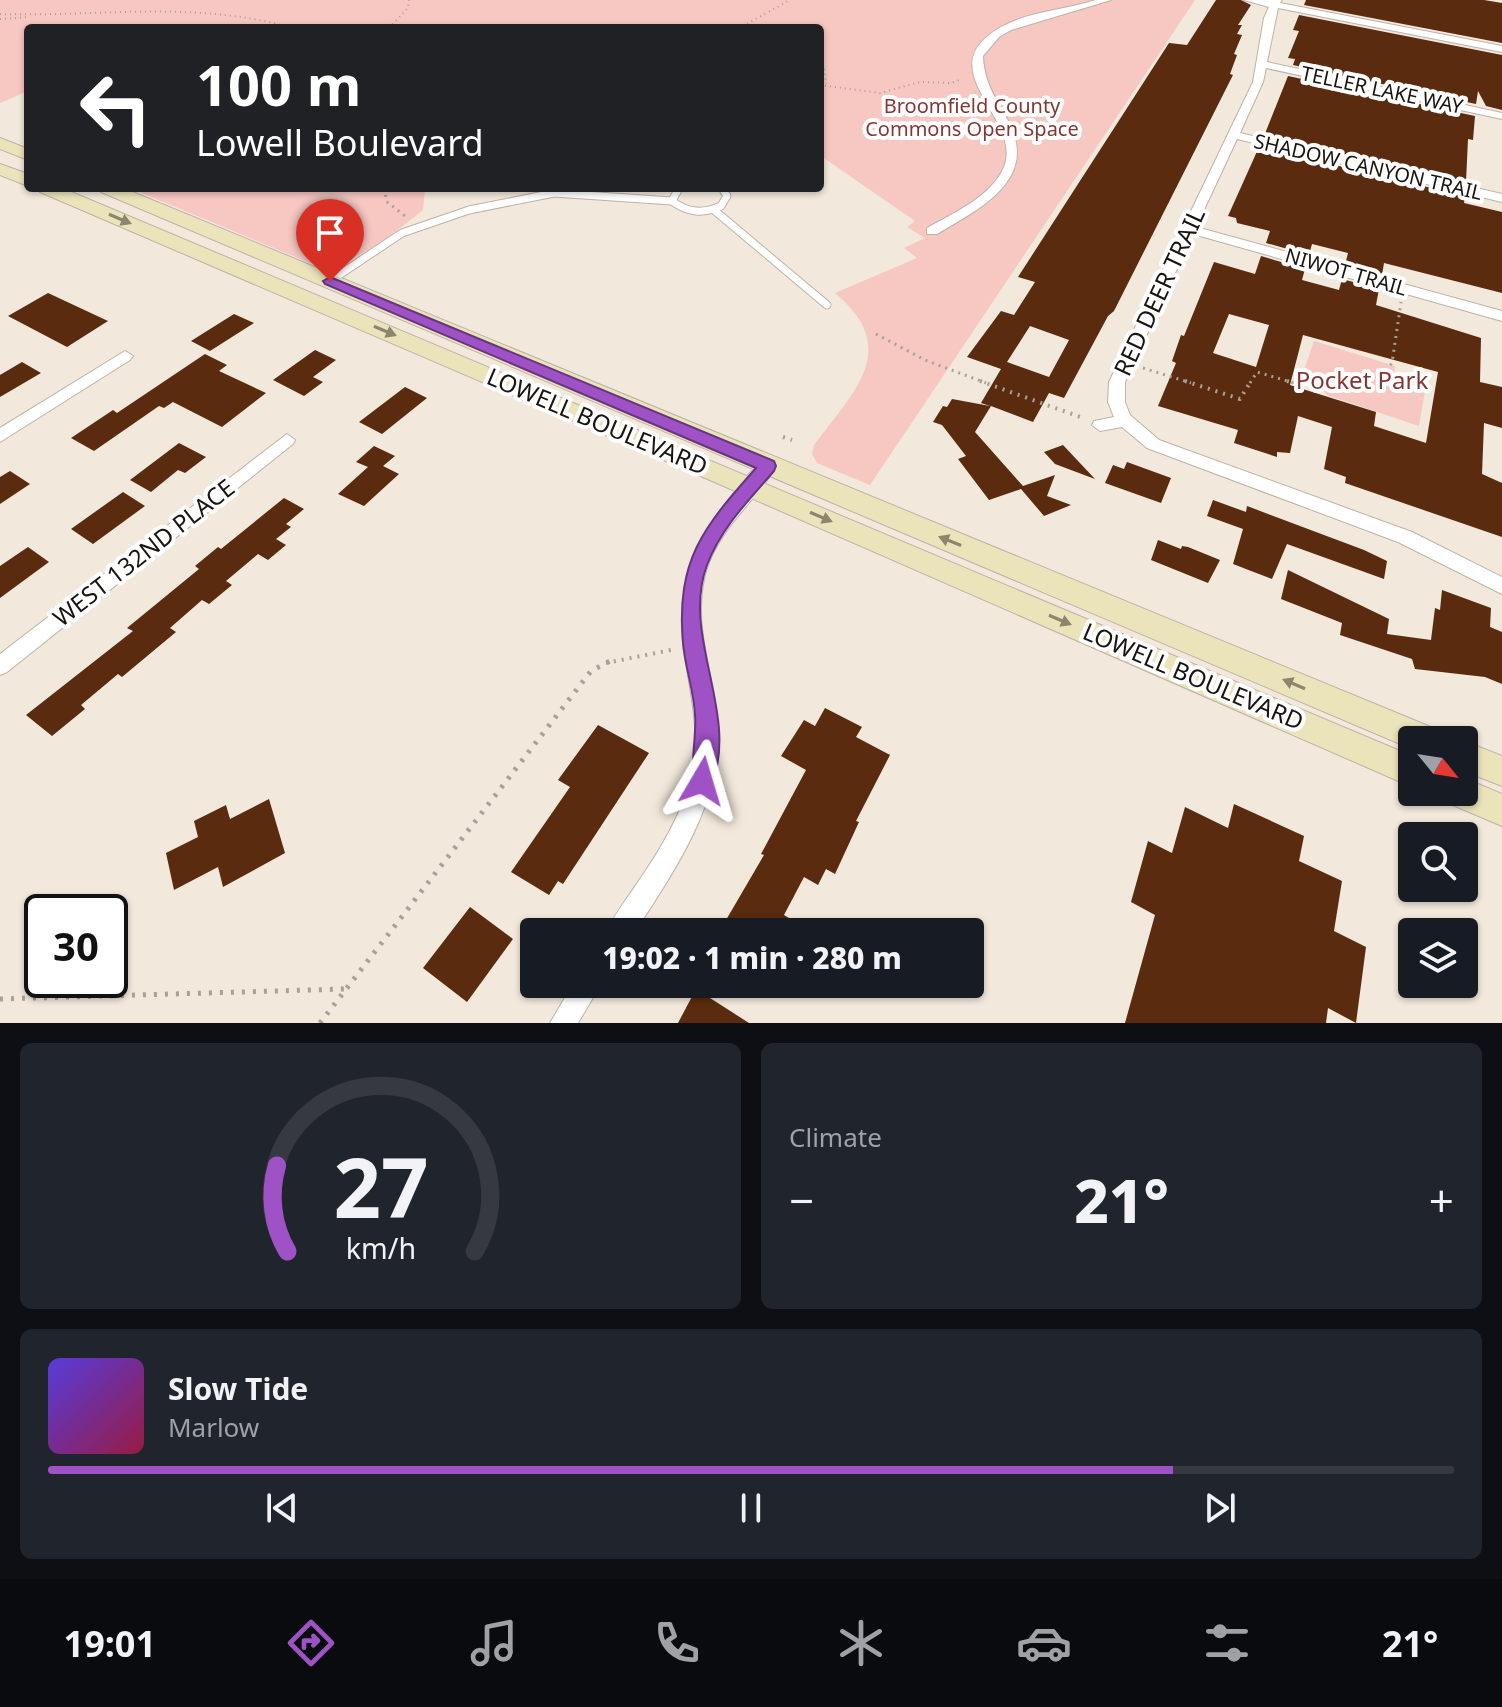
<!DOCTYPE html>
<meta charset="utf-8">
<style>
:root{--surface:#171b24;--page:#20242c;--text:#f1f3f6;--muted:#9ea1a6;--line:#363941;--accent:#9e52c5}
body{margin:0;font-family:"Noto Sans",sans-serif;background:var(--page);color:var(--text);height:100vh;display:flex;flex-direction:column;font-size:30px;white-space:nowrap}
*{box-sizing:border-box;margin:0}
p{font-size:26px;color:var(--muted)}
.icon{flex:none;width:44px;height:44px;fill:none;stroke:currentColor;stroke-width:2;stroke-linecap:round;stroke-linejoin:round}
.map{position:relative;height:1023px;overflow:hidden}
.sheet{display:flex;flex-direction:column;gap:20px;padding:20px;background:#0d0f14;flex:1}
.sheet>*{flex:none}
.hud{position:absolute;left:24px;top:24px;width:800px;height:168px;border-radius:8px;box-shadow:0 2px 6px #0004;background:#202124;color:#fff;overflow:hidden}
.needle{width:52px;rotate:120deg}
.tools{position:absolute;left:1398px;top:726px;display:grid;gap:16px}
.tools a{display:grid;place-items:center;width:80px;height:80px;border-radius:8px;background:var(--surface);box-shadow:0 2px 6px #0004;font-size:40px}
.speed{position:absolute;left:24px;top:894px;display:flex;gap:16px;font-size:40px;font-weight:700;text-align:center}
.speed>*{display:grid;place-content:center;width:104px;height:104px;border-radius:50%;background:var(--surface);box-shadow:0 2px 6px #0004;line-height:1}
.speed .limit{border:4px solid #111;border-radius:12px;background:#fff;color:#111}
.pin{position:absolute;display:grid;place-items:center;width:68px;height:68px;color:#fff;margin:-82px -34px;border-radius:50% 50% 50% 0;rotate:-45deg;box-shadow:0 0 8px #0007}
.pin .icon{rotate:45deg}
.me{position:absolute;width:88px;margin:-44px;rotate:7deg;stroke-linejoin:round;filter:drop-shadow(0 0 6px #0008)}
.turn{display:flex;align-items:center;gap:28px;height:168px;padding:0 40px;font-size:36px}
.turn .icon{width:104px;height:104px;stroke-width:2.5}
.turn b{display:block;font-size:56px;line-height:68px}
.big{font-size:60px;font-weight:800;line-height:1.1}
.sheet .tile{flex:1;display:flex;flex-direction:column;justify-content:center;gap:12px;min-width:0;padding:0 28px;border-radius:12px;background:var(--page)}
.sheet .dial{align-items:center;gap:0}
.dial svg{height:208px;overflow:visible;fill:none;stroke:var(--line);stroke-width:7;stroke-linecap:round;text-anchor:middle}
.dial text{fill:var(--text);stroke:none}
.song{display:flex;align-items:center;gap:24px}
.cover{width:96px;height:96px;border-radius:12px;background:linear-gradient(135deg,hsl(250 70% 55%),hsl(340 70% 35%))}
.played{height:8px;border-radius:4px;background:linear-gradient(90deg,var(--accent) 80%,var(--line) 80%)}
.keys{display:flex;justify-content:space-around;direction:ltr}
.heat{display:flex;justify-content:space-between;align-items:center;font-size:44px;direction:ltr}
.sheet .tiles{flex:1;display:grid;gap:20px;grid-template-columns:1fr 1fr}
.tile:last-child{grid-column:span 2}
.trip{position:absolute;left:520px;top:918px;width:464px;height:80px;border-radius:8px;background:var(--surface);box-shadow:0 2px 6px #0004;font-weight:800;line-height:80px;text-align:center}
.tab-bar{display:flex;height:128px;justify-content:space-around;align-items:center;background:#090b0e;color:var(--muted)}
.tab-bar .icon{width:56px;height:56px}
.tab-bar .on{color:var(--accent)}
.tab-bar b{font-size:36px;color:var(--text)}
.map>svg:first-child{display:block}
.green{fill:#f7c7c2}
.building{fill:#5a2b0e;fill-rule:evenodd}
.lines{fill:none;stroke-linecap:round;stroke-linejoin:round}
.lane-casing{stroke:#bcb3a7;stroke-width:9}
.street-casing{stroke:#bcb3a7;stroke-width:2}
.secondary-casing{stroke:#bcb3a7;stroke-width:2}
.path-far3{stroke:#a8a197;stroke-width:2;stroke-dasharray:1 4;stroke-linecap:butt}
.path-far2{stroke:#a8a197;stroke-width:3;stroke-dasharray:2 5;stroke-linecap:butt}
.path-far1{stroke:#a8a197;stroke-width:4;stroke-dasharray:2 6;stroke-linecap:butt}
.path{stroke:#a8a197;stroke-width:5;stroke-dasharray:3 8;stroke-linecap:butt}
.lane{stroke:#fff;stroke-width:7}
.street{fill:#fff;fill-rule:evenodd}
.secondary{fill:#ebe3ba;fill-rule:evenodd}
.oneway{fill:#8c866e}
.route{fill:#9e52c5;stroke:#673580;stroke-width:2}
.labels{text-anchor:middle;stroke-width:8;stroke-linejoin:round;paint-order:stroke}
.far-street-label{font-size:20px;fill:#181511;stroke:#fff}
.far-park-label{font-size:20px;fill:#853633;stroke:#fff}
.street-label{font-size:24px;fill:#181511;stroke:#fff}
.park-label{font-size:24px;fill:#853633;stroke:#fff}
</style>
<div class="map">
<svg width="1502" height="1023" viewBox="0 0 1502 1023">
<rect width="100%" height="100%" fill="#f2e8db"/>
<g class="green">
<path d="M0 0H1195L870 485 817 463 812 454 814 445C854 391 902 349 835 293L917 258 904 248 925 238 907 227 915 221 821 156 820 28H28V91L0 103Z"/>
<path d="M130 188H425L423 210C394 233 358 263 322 268Z"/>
<polygon points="1314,341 1395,366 1394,375 1426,385 1419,426 1327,395 1318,384 1301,379"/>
</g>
<g class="building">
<path d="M1216 0H1241L1251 5 1238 25H1242L1237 34 1242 35 1234 54 1237 55 1230 74 1233 75 1114 311 1108 316 1064 398 1049 393 1033 422 991 406 975 432 1023 486 1055 475 1047 496 1071 505 1044 516 1021 489 989 500 958 459 966 456 942 425 933 422 943 406 947 407 952 399 990 406 981 403 1001 369 967 357 1001 311 1014 315 1035 282 1018 277 1169 43 1187 45ZM1030 326 1069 340 1049 377 1007 362Z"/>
<polygon points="1306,0 1484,0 1502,3 1502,43 1304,5"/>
<polygon points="1299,15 1502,55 1502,110 1486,106 1478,91 1476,104 1293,65 1295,59 1288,58 1299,31 1293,30"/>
<polygon points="1288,76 1475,116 1473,140 1468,139 1466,182 1264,136"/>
<polygon points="1259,147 1465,196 1464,203 1502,212 1502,293 1384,263 1382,275 1345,265 1348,253 1312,244 1309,255 1266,243 1270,231 1237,223 1236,218 1228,216"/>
<path d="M1261 256 1305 269 1302 280 1339 290 1342 279 1379 289 1376 305 1481 338 1480 382 1502 387V428L1484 423 1482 474 1502 483V537L1345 483 1346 477 1324 469 1332 427 1298 416 1290 453 1277 452V457L1234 443 1238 430 1158 406 1176 363 1172 361 1181 335 1184 336 1214 262 1255 274ZM1229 314 1269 325 1256 367 1213 353ZM1303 335 1438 372 1426 443 1374 426 1376 412 1290 385Z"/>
<polygon points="48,293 108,321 67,347 8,316"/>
<polygon points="234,314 254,323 210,351 191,341"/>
<polygon points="315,350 336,360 313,377 323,382 304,396 273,380"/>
<polygon points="205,354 227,365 219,371 266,393 222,427 173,402 164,408 159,406 94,451 71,438 113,410 117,413"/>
<polygon points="22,362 41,373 0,397 0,375"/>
<polygon points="405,387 427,398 382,434 359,422"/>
<polygon points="179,443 206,457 185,473 178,470 151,492 130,480"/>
<polygon points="1063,445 1095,479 1055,464 1044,452"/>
<polygon points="374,446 395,456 383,466 399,474 364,506 338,494 368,467 356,462"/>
<polygon points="1127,462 1171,478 1161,503 1105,483 1113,465 1124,469"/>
<polygon points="10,471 30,484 0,504 0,477"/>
<polygon points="123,492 145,506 93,544 71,529"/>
<polygon points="284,498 304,509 286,524 291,527 276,539 286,545 268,560 258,554 226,581 232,585 209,604 202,600 170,628 176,632 122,677 118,674 81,705 85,709 52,736 26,715 133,631 127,628 199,569 195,566 218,547 221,549"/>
<polygon points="1213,500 1246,512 1247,506 1364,550 1387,561 1384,579 1287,544 1272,579 1233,564 1243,529 1207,516"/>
<polygon points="1158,540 1181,549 1182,546 1188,547 1220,560 1208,583 1151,560"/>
<polygon points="28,547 49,562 0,598 0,566"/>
<polygon points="1288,570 1389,619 1387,634 1431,640 1435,608 1440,610 1442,590 1491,608 1490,627 1502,632 1502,684 1485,677 1415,669 1412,659 1340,635 1342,623 1281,599"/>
<polygon points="825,708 862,727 856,737 890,755 856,821 859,822 835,874 826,869 818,885 804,877 784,915 812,932 719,932 764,855 761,854 806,770 781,756 804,720 815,726"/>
<polygon points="598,725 649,753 563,884 558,881 549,895 511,872 570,787 558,780"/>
<polygon points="269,799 285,853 223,887 218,867 174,890 166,853 198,837 194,821 226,805 230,819"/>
<polygon points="1234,804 1304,836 1299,861 1342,881 1334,931 1366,947 1356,1023 1328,1008 1326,1023 1125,1023 1155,915 1131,902 1148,841 1172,853 1185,807 1228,828"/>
<polygon points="470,907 513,939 467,1002 423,968"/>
<polygon points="696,989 749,1023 678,1023"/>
</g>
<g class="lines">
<g class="lane-casing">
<g id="lane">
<path d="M679 188 672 201C688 213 703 214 721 206L727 196 722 188"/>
<polyline points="714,210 827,305"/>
<polyline points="330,281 402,233 469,210 554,193 672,201"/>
</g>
</g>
<g class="street-casing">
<g id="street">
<path d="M1096 0H1111L1011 30 999 37 983 56C984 82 995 97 1007 119 1041 179 981 208 937 234H927V228C953 213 985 200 1001 173 1032 122 923 71 1001 27 1030 11 1065 10 1096 0Z"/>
<polygon points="1244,0 1282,0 1280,3 1502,46 1502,52 1278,8 1267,62 1502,113 1502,119 1266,68 1263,82 1240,133 1502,194 1502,202 1237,139 1196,227 1502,311 1502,321 1193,234 1125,382 1125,402 1130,415 1159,440 1412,532 1502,577 1502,594 1398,542 1147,448 1122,427 1100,431 1092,425 1094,421 1114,417 1108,402 1109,382 1253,82 1264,18 1269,7"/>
<polygon points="125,351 133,356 130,360 0,442 0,428"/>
<polygon points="287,434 295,440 293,444 7,672 0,675 0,654"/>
<path d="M768 460 777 466C754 503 719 528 706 571 692 621 711 667 717 715 727 796 676 868 635 932H607C614 915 626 900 636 885 659 852 681 816 691 777 702 733 690 694 684 650 675 593 693 543 730 498 740 486 753 464 768 460Z"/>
<polygon points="573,984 601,984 578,1023 550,1023"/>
</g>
</g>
<g class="secondary-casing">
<g id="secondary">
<polygon points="0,138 28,149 28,160 0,149"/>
<polygon points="0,164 28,174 28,186 0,175"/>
<polygon points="37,188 62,188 1412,756 1412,787 703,477 40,192"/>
<polygon points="98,188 123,188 1438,730 1443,740 1412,740 1412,749 101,192"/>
<polygon points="1464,741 1502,756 1502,786 1464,771"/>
<polygon points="1464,778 1502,794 1502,826 1448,803 1444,792 1464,792"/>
</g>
</g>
<g class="path-far3">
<path d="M0 14C99 17 196 0 292 28"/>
<polyline points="0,19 29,17"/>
<polyline points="389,28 408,8 409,0"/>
<polyline points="744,28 741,27 790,0"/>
<polyline points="820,60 824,66 826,84"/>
<polyline points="820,85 880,93 920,82 951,83 962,79"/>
</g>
<g class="path-far2">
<polyline points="385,188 386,201 405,216"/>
<polyline points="876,334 925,360 986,383"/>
<polyline points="1143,368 1191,383"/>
<polyline points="1250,383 1257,372 1294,383"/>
<path d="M1312 383C1317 381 1324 376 1330 375 1353 375 1375 386 1392 363L1401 302"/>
</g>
<g class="path-far1">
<polyline points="980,381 1083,418"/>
<polyline points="1185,381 1240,399 1251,381"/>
<polyline points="1287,381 1305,387 1316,381"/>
<polyline points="783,437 792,440"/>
<polyline points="606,663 671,650"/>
</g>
<g class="path">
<polyline points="0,999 344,989"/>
<polyline points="320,1023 591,671 610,661"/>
</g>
<use href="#lane" class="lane"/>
<use href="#street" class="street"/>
<use href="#secondary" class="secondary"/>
</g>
<defs><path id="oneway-solid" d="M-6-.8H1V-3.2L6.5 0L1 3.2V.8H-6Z" transform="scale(2)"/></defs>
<g class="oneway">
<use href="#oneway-solid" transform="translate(120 219) rotate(23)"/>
<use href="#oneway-solid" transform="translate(385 331) rotate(23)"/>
<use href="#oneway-solid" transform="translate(821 517) rotate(23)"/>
<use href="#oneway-solid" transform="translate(950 541) rotate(-158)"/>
<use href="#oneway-solid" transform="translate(1060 620) rotate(23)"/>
<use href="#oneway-solid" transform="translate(1294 684) rotate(-157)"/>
</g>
<path class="route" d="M330 277 774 461 776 466 774 471C749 500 721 528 707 565 680 638 742 716 710 788L702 791 694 788C689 775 697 734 695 715 694 691 685 667 683 643 676 559 703 528 756 468L325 284 323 281Z"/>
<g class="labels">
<g class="far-street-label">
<text transform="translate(1382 90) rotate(12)" y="7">TELLER LAKE WAY</text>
<text transform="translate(1368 167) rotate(13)" y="7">SHADOW CANYON TRAIL</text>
<text transform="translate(1346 272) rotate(16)" y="7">NIWOT TRAIL</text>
</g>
<g class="far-park-label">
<text x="972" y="113">Broomfield County<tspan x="972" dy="23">Commons Open Space</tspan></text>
</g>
<g class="street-label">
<text transform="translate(1160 292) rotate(-65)" y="8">RED DEER TRAIL</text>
<text transform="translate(597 422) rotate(23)" y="8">LOWELL BOULEVARD</text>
<text transform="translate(144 553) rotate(-38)" y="8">WEST 132ND PLACE</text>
<text transform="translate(1193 677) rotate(23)" y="8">LOWELL BOULEVARD</text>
</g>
<g class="park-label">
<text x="1362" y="389">Pocket Park</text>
</g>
</g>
</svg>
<div class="tools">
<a><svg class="needle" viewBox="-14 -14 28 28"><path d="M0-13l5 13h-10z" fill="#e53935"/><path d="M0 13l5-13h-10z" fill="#9ea1a6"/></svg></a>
<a><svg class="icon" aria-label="search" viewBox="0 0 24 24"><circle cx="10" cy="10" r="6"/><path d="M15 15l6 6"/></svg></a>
<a><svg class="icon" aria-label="layers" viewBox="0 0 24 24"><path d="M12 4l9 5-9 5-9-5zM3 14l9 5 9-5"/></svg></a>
</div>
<div class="speed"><div class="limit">30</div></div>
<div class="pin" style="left:330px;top:281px;background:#d93025"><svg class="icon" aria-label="arrive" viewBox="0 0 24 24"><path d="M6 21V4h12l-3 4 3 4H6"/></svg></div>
<svg class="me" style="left:702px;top:781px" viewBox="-20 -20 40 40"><path d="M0-17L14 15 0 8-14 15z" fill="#9e52c5" stroke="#fff" stroke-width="4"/></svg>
<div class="trip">19:02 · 1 min · 280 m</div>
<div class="hud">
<div class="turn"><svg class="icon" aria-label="left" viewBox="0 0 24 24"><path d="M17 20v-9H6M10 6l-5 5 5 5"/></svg><div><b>100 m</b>Lowell Boulevard</div></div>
</div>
</div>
<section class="sheet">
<div class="tiles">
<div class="tile dial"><svg viewBox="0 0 100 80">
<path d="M14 69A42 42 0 1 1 86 69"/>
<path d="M14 69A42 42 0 0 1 10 36" stroke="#9e52c5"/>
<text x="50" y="56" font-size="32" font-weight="700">27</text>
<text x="50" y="72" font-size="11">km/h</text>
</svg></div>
<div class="tile"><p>Climate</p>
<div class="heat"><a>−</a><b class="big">21°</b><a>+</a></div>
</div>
<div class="tile">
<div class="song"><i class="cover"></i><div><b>Slow Tide</b><p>Marlow</p></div></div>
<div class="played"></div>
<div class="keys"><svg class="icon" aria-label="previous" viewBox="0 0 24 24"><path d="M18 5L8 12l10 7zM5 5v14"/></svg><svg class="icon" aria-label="pause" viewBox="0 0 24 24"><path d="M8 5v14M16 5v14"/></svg><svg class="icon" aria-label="next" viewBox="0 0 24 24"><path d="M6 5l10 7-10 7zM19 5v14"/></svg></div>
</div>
</div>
</section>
<nav class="tab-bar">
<b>19:01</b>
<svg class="icon on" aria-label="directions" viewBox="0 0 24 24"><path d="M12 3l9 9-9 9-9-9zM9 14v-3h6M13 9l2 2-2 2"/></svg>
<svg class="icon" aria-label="music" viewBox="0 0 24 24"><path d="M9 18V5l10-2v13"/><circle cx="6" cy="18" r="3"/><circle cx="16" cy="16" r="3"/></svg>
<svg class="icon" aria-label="phone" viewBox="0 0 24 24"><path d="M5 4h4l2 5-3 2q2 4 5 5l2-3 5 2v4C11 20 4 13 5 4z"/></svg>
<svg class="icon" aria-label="climate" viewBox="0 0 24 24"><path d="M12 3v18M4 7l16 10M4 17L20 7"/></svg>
<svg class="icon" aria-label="car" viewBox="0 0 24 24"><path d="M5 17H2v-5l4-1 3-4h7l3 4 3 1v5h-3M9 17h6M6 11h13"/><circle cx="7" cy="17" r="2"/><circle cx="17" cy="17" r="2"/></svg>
<svg class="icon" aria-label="filters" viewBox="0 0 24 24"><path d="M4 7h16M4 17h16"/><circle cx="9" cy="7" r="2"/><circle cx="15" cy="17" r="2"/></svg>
<b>21°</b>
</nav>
